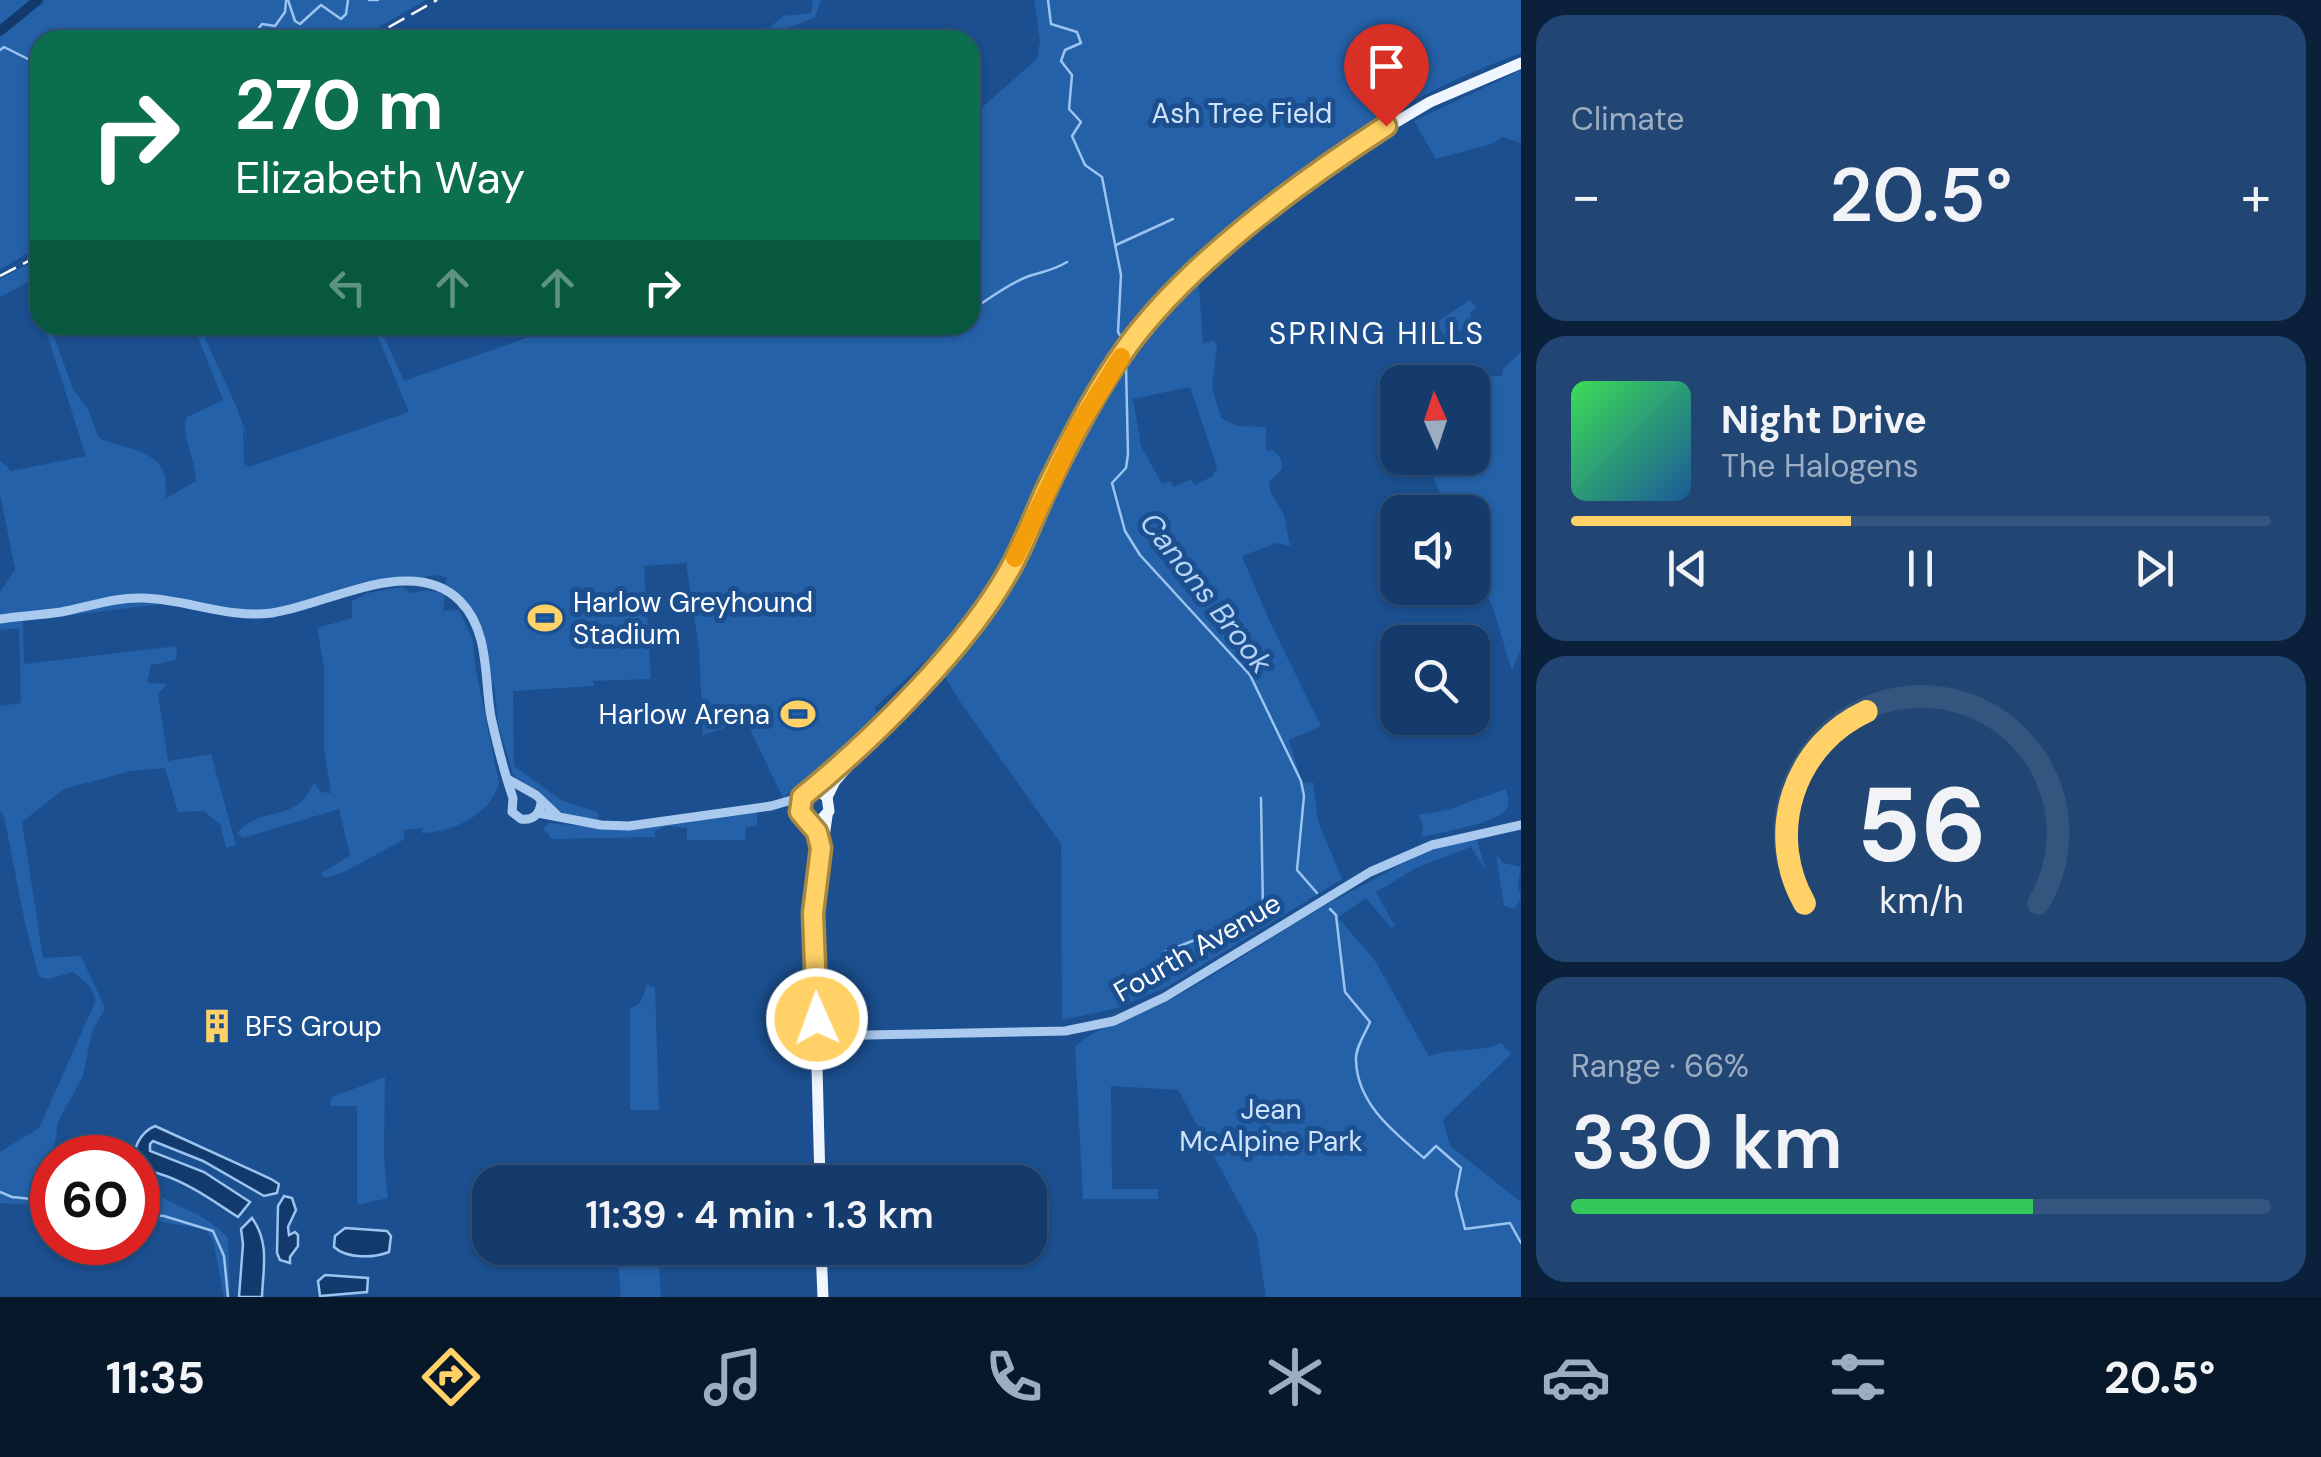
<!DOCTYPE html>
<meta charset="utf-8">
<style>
:root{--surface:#143b6b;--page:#214673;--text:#f1f3f6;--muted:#9dadc1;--line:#33557e;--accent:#ffd166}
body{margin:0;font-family:"DM Sans",sans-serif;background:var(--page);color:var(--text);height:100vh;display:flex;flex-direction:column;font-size:38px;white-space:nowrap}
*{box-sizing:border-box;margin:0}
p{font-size:32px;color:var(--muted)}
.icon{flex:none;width:55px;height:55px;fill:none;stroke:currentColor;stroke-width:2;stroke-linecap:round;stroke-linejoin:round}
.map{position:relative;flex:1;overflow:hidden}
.side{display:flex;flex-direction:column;gap:15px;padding:15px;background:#0b203b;width:800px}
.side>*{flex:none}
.hud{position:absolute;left:30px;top:30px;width:950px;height:305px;border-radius:30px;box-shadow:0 2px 8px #0004,0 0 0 2px var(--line);background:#0b6e4f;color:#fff;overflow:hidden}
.needle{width:65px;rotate:357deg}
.fabs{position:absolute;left:1380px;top:365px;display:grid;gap:20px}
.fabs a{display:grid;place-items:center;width:110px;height:110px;border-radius:20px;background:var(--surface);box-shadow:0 2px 8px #0004,0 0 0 2px var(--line);font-size:50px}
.speed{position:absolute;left:30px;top:1135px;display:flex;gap:20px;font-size:50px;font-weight:700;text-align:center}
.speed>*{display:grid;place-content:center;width:130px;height:130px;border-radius:50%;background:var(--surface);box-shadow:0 2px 8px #0004,0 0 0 2px var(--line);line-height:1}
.speed .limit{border:15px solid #d22;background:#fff;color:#111}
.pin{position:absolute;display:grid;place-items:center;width:85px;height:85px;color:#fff;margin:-102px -42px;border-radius:50% 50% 50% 0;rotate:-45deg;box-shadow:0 0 10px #0007}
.pin .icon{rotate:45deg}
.me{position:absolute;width:110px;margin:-55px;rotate:358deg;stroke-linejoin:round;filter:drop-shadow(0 0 8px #0008)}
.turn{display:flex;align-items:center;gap:35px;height:210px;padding:0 40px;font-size:45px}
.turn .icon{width:130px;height:130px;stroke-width:2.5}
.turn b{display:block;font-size:70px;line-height:85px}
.lanes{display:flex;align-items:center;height:95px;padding:0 40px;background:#0003;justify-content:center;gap:50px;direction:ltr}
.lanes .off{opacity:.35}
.big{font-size:75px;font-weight:600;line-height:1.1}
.side .tile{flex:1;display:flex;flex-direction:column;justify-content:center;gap:15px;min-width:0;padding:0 35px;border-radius:30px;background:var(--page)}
.side .dial{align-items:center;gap:0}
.dial svg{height:260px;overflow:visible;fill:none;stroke:var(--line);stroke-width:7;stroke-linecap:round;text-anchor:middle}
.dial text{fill:var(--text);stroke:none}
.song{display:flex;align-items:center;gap:30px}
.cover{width:120px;height:120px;border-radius:15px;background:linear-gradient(135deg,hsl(130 70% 55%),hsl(210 70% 35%))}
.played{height:10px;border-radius:5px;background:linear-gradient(90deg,var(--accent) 40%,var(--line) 40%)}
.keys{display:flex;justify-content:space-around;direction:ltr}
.heat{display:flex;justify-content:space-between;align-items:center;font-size:55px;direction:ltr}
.charge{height:15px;border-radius:8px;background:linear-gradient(90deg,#34c759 66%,var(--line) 0)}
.trip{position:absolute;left:472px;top:1165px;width:575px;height:100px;border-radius:30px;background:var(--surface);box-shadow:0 2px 8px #0004,0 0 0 2px var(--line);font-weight:600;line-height:100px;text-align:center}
.tabs{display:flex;height:160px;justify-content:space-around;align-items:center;background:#08182b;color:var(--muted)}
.tabs .icon{width:70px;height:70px}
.tabs .on{color:var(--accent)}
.tabs b{font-size:45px;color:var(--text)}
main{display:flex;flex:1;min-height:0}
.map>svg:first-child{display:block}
.green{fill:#2461a8;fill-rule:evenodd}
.water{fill:#123a6d;stroke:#9cc4f0;stroke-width:2.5}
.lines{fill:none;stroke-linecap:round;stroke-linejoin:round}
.stream{stroke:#9cc4f0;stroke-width:2.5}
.river{stroke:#123a6d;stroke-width:10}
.tertiary{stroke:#a9c9ee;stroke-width:9}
.primary{stroke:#f0f6ff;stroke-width:11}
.rail{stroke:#fff;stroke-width:2.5;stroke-dasharray:18 8;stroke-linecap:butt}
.route-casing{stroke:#a68842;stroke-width:25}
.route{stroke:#ffd166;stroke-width:18}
.slow{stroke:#f59e0b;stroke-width:18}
.labels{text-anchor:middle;stroke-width:10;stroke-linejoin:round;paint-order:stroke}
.park-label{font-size:28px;fill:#cfe3fa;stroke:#1b4f8f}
.poi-label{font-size:28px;fill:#fff;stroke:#1b4f8f;text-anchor:start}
.street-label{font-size:28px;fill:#fff;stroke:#1b4f8f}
.neighbourhood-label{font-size:30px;letter-spacing:2.5px;fill:#fff;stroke:#1b4f8f}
.water-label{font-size:30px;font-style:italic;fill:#b5d3f5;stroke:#1b4f8f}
</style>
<main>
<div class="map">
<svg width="1521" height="1297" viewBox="0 0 1521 1297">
<rect width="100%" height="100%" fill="#1b4f8f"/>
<g class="green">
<polygon points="0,0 426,0 356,40 40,40 40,249 34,249 0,270"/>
<path d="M813 0H821L815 17C775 35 748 40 704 40L738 37 770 27 783 16 811 13Z"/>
<path d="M1034 0H1521V53C1459 76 1398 105 1343 144 1293 180 1246 219 1197 257L1203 344 1214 340 1217 346 1212 387 1221 418 1237 426 1266 427V450L1274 451 1281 459 1282 469 1269 482 1270 491 1284 515 1290 546 1277 543 1242 556 1270 622 1321 726 1289 740 1302 783 1313 782 1318 821 1342 879 1169 986 1117 1008 1062 1020 1061 844 959 700 932 655 875 707 877 714 867 727 783 798 746 721 703 735 699 649 686 563 644 566 651 679 593 681 594 686 513 691 514 766 561 800 596 812 599 816 597 822 566 815 546 801 539 790 520 783 513 774 498 724 494 685 487 684 476 624 445 588 446 577 434 575 270 613 170 603 23 621 24 664 177 646 176 660 151 665 147 683 168 684 158 693 168 761 211 754 236 845 226 848 220 824 203 811 178 812 165 768 131 771 64 789 22 822 43 958 81 956 105 1008 92 1032 83 1076 58 1122 51 1172 52 1206 0 1203V1152L39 1128 96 1000 89 985 73 972 49 979 39 977 25 923 4 816 0 811V706L21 703 19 628 0 630V592L15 569 0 494V460L11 471 86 456 44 325H50L73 389 88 409 99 438C119 448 155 448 164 473 167 480 165 491 166 498L196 481C196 460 180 435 187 417L223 400 193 325H199L237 408 248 439 243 429 244 463 249 467 409 412 373 325H379L404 381 563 325H970V118L1037 59 1040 41ZM1190 387 1217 467 1213 476 1194 485 1191 479 1174 487 1170 481 1162 484 1141 446 1133 399Z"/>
<polygon points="1521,70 1521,143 1502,137 1495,143 1436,159 1414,121"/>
<polygon points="40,258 40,264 30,273 40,296 40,313 28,282 0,297 0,279"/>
<polygon points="1470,300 1476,308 1470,313 1473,322 1447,340 1436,323"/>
<polygon points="1521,352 1521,648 1512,671 1493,608 1473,565 1472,512 1448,512 1425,458 1472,458 1472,382 1466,382 1484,376 1502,376 1503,369"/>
<path d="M401 587 411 593 427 590 445 594 443 611 459 610 473 640 475 666 499 783C491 814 453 833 421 833L424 828 403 830 405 839 344 872 325 878 321 873 350 856 339 809 243 838 237 833C261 804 297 825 314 782L321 792 331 793 324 749V668L317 628 352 618V601L368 593Z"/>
<path d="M1506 789C1508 797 1511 806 1504 812 1492 824 1441 832 1422 837L1423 824 1418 815 1447 810Z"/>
<polygon points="757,812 757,826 746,827 745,840 687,840 687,828 667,826 655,831 655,837 552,839 543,828 550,823 610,829"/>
<path d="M1477 840 1486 871 1471 847 1418 867 1376 892 1395 926 1391 928 1366 898 1338 918 1374 959 1429 1056C1452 1048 1486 1052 1501 1043L1511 1054 1443 1120 1450 1146 1521 1202V1297H1266L1257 1236 1178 1090 1111 1086 1112 1189H1158V1199H1083L1075 1047C1096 1025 1137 1018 1164 1003 1228 969 1287 925 1350 892 1391 871 1430 844 1477 840Z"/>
<polygon points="1496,854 1503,863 1521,867 1518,885 1521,898 1515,909 1504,906"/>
<polygon points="647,985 655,987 659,1110 630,1110 630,1009 640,1003"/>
<polygon points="385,1077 384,1158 388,1198 357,1205 357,1106 330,1106 332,1097"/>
<path d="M138 1183C167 1205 203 1210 228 1238L230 1297H224L213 1240 205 1229 138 1218Z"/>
<polygon points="658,1248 661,1297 621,1297 617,1249"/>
</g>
<g class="water">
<path d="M155 1126 271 1179 279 1184 277 1193 264 1196 203 1161 153 1141 150 1144V1151L204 1172 250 1202 238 1217C213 1201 189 1183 160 1174 152 1171 144 1170 138 1164 129 1151 141 1132 155 1126Z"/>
<polygon points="284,1196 292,1198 296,1210 288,1227 289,1235 295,1232 298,1235 298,1246 290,1257 290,1263 280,1260 277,1253 278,1206"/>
<path d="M252 1218C270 1243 263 1268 262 1297H239L243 1244 241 1229Z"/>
<path d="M345 1228 387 1231 391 1236 389 1252C374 1258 347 1259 334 1247L335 1236Z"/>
<polygon points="325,1275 368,1278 367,1292 320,1296 318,1281"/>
</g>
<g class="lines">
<g class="stream">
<polyline points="288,0 295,21 300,24 321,5 341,19 346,14 348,0"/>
<polyline points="369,0 378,0"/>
<polyline points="1048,0 1051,24 1077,32 1081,43 1065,50 1061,61 1072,75 1069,109 1081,122 1072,136 1085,165 1102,177 1121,275 1118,332 1121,337"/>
<polyline points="262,40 259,28 262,24 275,26 285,12 286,1"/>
<polyline points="0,50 4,47 40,65"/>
<polyline points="1116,245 1173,219"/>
<path d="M971 310C990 299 1007 284 1029 276 1044 271 1052 271 1067 262"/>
<polyline points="1126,366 1128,454 1126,468 1112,483 1125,531 1140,555 1250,675 1301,781 1304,796 1297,870 1317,893"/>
<path d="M1330 909 1336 915 1345 992 1370 1022C1366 1032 1355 1048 1356 1060 1357 1104 1394 1132 1424 1158L1436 1146 1461 1168 1456 1194 1465 1229 1510 1223 1521 1243"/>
<polyline points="1151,974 1165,952 1244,920 1244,913 1263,912 1261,798"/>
<polyline points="0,1192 12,1197 52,1201"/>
<polyline points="138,1214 164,1216 213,1231 224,1256 228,1297"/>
</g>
<polyline class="river" points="0,31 38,0"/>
<g class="tertiary">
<path d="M0 619C20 616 41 615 61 612 88 607 115 597 143 598 186 599 229 619 272 613 327 605 413 553 460 601 490 631 484 679 491 717 497 744 504 772 513 798L512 812 521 819C533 821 540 814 541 802"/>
<polyline points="509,780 536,795 557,815"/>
<polyline points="538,813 601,825 629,826 771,806 802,797"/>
<polyline points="818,1036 1065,1031 1114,1021 1165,997 1370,872 1432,845 1521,825"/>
</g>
<g class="primary">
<polyline points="809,792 860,747 971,627 1010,569 1076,430 1126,349 1179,288 1279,203 1349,150 1430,102 1521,63"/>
<polyline points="827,797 835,781 857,756"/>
<polyline points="810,822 820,821 829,811 827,797 819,791 805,794 798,807 802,816 817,833 821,846"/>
<polyline points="820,1182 813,913 827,816"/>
<polyline points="821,1248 823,1297"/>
</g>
<g class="rail">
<polyline points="366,40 437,0"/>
<polyline points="0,276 40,255"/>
</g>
</g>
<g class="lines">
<g class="route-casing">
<path id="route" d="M817 1019 813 913 821 848 817 832 800 812 802 797C870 742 968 646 1010 569 1025 542 1035 513 1048 486 1071 438 1096 390 1127 347 1187 264 1299 182 1386 126"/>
</g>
<use href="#route" class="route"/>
<polyline class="slow" points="1015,558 1076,430 1121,357"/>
</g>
<defs>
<g id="stadium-bare" transform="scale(2.7)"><path d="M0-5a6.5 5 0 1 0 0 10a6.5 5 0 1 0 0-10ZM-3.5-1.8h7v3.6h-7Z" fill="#ffd166" stroke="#1b4f8f" stroke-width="2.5" paint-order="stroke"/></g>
<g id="building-bare" transform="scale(2.7)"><path d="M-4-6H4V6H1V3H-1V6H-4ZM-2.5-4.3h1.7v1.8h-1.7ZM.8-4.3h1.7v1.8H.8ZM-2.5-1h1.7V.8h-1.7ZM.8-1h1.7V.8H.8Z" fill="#ffd166" stroke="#1b4f8f" stroke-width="2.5" paint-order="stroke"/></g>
</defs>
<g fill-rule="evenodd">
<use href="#stadium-bare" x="545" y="618"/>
<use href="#stadium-bare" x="798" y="714"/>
<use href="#building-bare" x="217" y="1026"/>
</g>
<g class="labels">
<g class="park-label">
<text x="1242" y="123">Ash Tree Field</text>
<text x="1271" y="1119">Jean<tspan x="1271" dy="32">McAlpine Park</tspan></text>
</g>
<g class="poi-label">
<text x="573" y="612">Harlow Greyhound<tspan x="573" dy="32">Stadium</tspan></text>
<text x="770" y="724" text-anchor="end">Harlow Arena</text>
<text x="245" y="1036">BFS Group</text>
</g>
<g class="street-label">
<text transform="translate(1197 947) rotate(-30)" y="10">Fourth Avenue</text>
</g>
<g class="neighbourhood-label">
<text x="1377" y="344">SPRING HILLS</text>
</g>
<g class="water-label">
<text transform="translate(1206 593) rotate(52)" y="10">Canons Brook</text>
</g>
</g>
</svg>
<div class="fabs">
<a><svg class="needle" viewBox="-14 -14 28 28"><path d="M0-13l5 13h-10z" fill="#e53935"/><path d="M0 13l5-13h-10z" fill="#9dadc1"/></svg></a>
<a><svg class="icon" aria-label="sound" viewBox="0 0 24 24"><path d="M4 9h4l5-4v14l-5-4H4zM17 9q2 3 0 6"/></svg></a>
<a><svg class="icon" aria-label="search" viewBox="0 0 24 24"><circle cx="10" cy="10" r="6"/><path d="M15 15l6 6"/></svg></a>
</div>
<div class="speed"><div class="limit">60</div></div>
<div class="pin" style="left:1386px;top:126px;background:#d93025"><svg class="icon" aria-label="arrive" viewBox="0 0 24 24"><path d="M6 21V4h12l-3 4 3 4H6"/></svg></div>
<svg class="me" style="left:817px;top:1019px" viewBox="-20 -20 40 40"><circle r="17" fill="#ffd166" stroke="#fff" stroke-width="3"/><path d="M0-11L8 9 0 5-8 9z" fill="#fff"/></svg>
<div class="trip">11:39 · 4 min · 1.3 km</div>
<div class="hud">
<div class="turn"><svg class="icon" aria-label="right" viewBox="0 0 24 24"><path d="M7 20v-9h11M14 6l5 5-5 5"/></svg><div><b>270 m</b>Elizabeth Way</div></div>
<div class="lanes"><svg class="icon off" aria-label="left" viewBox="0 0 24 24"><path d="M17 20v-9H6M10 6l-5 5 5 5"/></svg><svg class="icon off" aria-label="ahead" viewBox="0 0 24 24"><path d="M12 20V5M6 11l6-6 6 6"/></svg><svg class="icon off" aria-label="ahead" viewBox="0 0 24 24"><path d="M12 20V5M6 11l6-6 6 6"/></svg><svg class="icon" aria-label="right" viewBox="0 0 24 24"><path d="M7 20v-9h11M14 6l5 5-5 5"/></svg></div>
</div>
</div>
<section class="side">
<div class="tile"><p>Climate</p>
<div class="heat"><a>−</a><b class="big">20.5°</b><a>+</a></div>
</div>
<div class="tile">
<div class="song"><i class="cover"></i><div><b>Night Drive</b><p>The Halogens</p></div></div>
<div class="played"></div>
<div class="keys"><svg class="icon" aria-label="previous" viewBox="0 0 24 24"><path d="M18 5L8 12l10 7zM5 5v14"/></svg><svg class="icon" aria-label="pause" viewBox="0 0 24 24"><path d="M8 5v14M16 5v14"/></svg><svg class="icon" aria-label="next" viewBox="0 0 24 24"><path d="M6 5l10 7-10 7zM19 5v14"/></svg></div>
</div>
<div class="tile dial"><svg viewBox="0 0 100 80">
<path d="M14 69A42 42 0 1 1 86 69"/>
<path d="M14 69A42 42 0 0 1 33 10" stroke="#ffd166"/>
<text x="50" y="56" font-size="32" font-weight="700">56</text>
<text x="50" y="72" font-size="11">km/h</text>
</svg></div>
<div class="tile"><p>Range · 66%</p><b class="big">330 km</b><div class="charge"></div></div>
</section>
</main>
<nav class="tabs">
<b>11:35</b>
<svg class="icon on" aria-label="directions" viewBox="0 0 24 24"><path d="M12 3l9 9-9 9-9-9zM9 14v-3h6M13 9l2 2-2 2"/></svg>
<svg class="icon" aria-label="music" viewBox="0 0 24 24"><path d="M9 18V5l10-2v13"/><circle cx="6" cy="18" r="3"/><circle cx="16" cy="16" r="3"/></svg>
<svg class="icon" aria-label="phone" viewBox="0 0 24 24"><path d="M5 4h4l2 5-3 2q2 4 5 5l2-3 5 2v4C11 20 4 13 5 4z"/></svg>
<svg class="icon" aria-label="climate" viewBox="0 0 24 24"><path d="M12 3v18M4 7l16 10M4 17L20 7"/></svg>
<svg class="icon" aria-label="car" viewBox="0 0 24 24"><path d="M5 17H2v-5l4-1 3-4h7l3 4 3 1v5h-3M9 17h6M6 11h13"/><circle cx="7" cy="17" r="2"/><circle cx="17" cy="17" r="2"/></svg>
<svg class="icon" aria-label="filters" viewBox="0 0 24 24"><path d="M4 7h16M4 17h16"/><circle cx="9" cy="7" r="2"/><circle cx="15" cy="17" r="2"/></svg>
<b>20.5°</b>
</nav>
